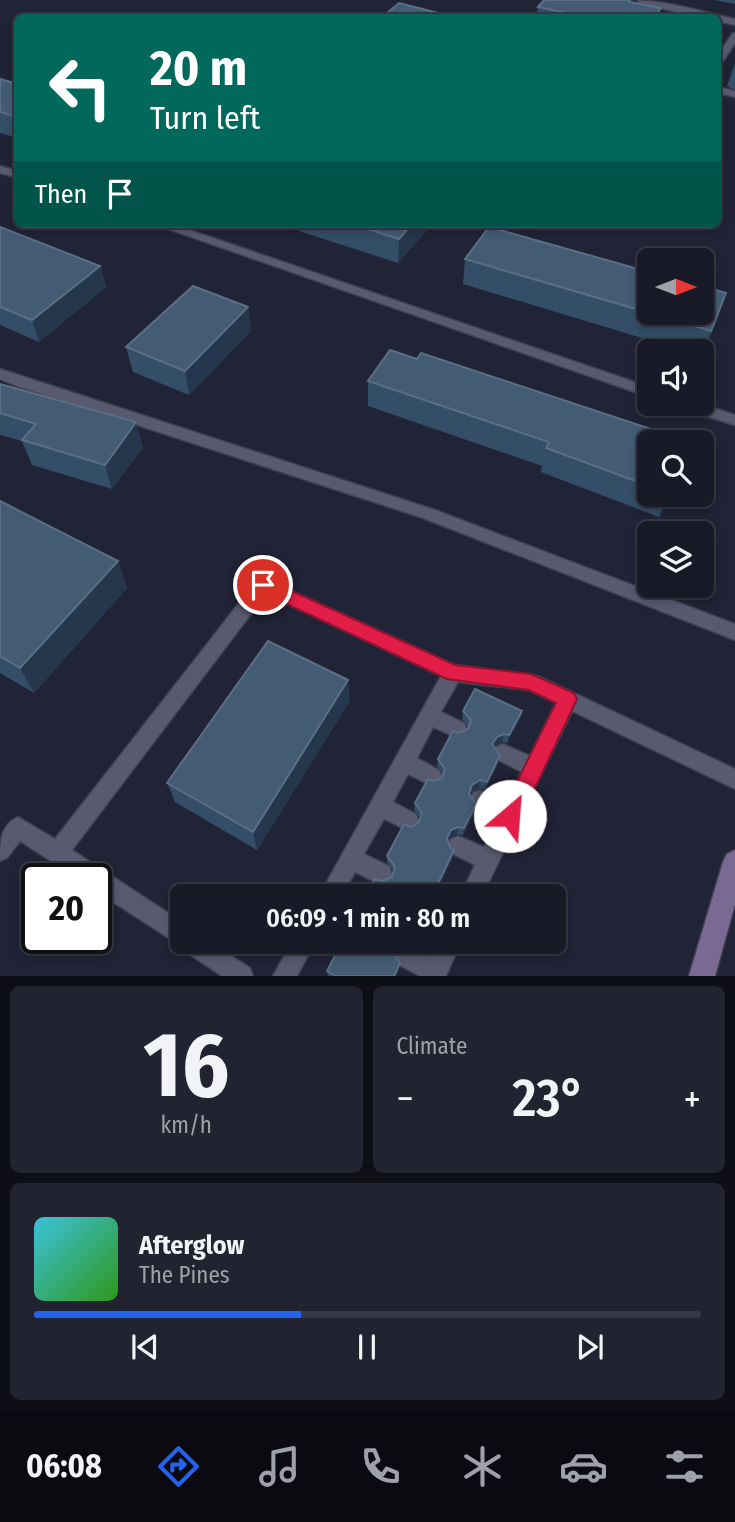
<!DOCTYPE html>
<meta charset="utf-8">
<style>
:root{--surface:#191a28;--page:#222330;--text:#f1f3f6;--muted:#9fa1a8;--line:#373845;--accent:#2563eb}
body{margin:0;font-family:"Fira Sans Condensed",sans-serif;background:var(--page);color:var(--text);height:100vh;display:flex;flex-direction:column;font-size:26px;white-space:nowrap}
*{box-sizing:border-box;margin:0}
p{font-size:23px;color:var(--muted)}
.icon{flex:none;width:38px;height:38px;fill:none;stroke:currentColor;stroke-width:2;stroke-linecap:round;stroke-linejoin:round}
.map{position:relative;height:976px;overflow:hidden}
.panel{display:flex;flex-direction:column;gap:10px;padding:10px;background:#0e0e16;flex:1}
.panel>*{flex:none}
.banner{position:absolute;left:14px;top:14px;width:707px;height:214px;border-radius:10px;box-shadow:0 4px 10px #0003,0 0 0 2px var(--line);background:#00695c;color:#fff;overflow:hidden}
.needle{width:46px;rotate:90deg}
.buttons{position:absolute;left:637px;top:248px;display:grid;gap:14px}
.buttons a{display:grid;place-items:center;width:77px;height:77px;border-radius:10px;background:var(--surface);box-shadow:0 4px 10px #0003,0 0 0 2px var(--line);font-size:35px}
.speed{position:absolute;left:21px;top:863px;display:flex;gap:14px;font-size:35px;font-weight:700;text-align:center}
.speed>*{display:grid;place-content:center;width:91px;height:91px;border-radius:50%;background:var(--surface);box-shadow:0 4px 10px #0003,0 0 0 2px var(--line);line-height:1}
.speed .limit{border:4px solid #111;border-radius:10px;background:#fff;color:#111}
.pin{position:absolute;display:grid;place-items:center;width:60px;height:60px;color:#fff;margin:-30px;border:4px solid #fff;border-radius:50%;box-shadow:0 2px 7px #0007}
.me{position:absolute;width:77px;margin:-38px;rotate:27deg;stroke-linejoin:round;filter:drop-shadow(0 0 5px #0008)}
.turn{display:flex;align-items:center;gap:24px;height:147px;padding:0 21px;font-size:32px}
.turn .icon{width:91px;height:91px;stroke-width:2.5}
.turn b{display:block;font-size:49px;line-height:60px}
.then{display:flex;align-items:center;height:66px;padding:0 21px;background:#0003;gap:14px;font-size:26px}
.big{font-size:52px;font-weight:600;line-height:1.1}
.panel .tile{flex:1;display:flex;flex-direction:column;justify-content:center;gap:10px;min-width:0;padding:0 24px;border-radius:10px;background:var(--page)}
.panel .dial{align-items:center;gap:0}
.dial b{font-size:91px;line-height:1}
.song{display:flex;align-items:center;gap:21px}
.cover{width:84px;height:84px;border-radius:10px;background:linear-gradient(135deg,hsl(190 70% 55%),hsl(110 70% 35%))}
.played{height:7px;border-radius:4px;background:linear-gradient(90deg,var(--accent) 40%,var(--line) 40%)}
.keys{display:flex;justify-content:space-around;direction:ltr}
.heat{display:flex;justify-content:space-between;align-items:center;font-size:38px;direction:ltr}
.panel .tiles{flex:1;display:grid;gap:10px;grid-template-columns:1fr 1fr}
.tile:last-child{grid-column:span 2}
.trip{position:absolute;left:170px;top:884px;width:396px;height:70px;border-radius:10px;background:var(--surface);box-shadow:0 4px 10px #0003,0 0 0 2px var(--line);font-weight:600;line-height:70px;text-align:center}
.menu{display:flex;height:112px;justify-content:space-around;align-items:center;background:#0a0a10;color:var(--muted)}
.menu .icon{width:49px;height:49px}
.menu .on{color:var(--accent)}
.menu b{font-size:32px;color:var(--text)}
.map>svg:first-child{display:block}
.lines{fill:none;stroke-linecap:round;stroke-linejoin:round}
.lane-casing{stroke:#3e3f4f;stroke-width:3}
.street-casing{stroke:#3e3f4f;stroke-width:3}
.secondary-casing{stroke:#3e3f4f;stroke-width:3}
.lane{fill:#585a70;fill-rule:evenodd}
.street{fill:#585a70;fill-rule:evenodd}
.secondary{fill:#7a6a93;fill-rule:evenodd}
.wall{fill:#334e66}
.shaded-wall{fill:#25374d}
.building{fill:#445c73;stroke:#5a6f84;stroke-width:2}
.route{fill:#e11d48;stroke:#92132f;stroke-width:2}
</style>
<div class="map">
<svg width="735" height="976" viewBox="0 0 735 976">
<rect width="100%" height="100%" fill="#212336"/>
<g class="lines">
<g class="lane-casing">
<g id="lane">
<polygon points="735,33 735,43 721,64 718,65 718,55 732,34"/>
<polygon points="718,87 735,91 735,97 718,93"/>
<polygon points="0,166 18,171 18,178 0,173"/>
<polygon points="154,224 172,224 649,387 649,397"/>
<polygon points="0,369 435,510 735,624 735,640 423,518 17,386 0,379"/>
<polygon points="677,404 701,404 735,415 735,425 679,408"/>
<path d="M263 578 455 665 538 676 735 769V789L572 711 482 896H460L475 865 451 853 448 846 451 839 458 836 484 847 498 820 473 807 470 800 473 793 480 790 506 803 522 772 496 759 493 753 496 747 503 744 530 756 556 703 529 690 458 682 441 712 464 723 467 729 464 735 457 738 433 727 417 758 439 770 442 777 439 784 432 786 408 774 393 802 416 814 419 821 416 828 409 831 384 819 364 854 389 866 392 874 389 882 381 885 355 872 342 896H319L441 676 266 594 72 850 182 922V942H210L250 968 253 976H222L183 950 181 946 96 891V878H77L20 841 7 858 0 861C0 843 0 825 18 817L55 839 257 580Z"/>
<polygon points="292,942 315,942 297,976 273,976"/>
<polygon points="439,942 461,942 446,976 420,976 397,964 394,956 397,948 405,945 431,957"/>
</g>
</g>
<g class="street-casing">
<path id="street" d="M628 0C664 0 701 11 735 19V25L718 21V18H700Z"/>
</g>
<g class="secondary-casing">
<polygon id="secondary" points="735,850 735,904 715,976 689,976 723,862 727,854"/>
</g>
<use href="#lane" class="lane"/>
<use href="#street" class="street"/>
<use href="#secondary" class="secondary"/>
</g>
<g class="wall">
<polygon points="544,0 638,0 637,3 659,18 536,18 538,7"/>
<polygon points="714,0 735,0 735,4"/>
<polygon points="735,63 735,90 727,86"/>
<polygon points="0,79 18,84 18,138 0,133"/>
<polygon points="286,224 427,224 427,230 398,263 299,231 299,228"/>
<polygon points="0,227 100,266 106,287 39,342 0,325"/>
<polygon points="465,259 718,318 702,356 702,352 688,352 463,284"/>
<polygon points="248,307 251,331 189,395 133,372 126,347"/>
<polygon points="368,381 649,443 649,495 669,495 659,517 541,472 542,466 368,406"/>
<polygon points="0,384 143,447 112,489 32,465 22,441 0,435"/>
<polygon points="0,501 118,561 127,588 34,693 0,673"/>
<polygon points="348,680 349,702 257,850 175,802 167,783"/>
<polygon points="463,711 522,711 520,718 507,743 502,742 495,745 494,747 498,763 485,790 479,788 471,792 470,795 475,811 463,835 457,834 450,837 448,841 453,857 434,896 366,896 382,881 392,877 393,871 387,862 387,856 411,827 419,822 420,818 414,810 415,803 434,781 442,778 443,775 437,766 438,759 459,733 468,729 468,727 462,719"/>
<polygon points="342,942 412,942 411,945 404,943 395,947 393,953 399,968 396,976 328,976 327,971"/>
</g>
<g class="shaded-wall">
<polygon points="630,0 638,0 637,5 629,2"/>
<polygon points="661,8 659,18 654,18"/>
<polygon points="412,224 427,224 427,230 398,263 399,239"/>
<polygon points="100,266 106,287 39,342 32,320"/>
<polygon points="726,293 718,318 702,356 711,331"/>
<polygon points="248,307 251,331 189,395 185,371"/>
<polygon points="136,422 143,447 112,489 105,465"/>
<polygon points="667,495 669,495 659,517"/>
<polygon points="118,561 127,588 34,693 20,668"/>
<polygon points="348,680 349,702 257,850 253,832"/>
<polygon points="522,711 520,718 507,743 509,735"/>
<polygon points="504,734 502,742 495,745 491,752 492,744 497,737"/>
<polygon points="500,755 498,763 485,790 487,782"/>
<polygon points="480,780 479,788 471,792 468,801 472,785"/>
<polygon points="476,804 475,811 463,835 464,828"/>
<polygon points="458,827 457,834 450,837 446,845 447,838 451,830"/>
<polygon points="454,850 453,857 434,896 432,896"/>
<polygon points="395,942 404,942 395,947 392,957"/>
</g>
<g class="building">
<polygon points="544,0 630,0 629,2 661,8 654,18 588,18 538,7"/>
<polygon points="399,3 458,18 381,18"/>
<polygon points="0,79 18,84 18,117 0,112"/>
<polygon points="352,224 412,224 399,239"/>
<polygon points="0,227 100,266 32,320 0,307"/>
<polygon points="489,227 649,272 649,313 702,313 702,286 726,293 711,331 465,259"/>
<polygon points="193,286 248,307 185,371 126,347"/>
<polygon points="390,350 417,359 421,353 690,442 649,443 649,486 546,448 549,442 368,381"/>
<polygon points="0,384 136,422 105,465 22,440 36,424 0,413"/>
<polygon points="0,501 118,561 20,668 0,656"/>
<polygon points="268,641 348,680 253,832 167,783"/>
<polygon points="475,689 522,711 509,735 504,734 497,737 492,744 500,755 487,782 480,780 472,785 469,794 476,804 464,828 458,827 451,830 447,838 450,847 454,850 432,896 366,896 375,879 382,881 392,877 395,867 387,856 404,824 411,827 419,822 422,813 415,803 428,779 434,781 442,778 445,769 438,759 453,731 459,733 468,729 471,720 463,711"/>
<polygon points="342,942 395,942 392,951 400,963 394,976 336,976 327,971"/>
</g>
<polygon class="route" points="263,578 455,665 531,674 574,693 577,699 518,824 510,827 503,824 500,816 556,703 529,690 447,679 257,590 255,585 257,580"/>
</svg>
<div class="buttons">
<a><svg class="needle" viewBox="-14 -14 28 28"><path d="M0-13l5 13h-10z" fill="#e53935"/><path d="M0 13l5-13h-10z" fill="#9fa1a8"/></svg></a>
<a><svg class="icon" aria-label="sound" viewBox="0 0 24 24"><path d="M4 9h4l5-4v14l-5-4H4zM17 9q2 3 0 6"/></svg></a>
<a><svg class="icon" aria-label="search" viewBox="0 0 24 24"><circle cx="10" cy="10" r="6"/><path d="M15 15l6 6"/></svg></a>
<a><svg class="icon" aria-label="layers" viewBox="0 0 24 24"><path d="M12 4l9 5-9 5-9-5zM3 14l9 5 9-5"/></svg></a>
</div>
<div class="speed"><div class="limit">20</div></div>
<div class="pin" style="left:263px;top:585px;background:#d93025"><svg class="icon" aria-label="arrive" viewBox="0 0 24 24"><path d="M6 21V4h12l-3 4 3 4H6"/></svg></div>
<svg class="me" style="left:510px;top:816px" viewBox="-20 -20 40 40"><circle r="19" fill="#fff"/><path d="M0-13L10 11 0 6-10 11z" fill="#e11d48"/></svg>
<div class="trip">06:09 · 1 min · 80 m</div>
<div class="banner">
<div class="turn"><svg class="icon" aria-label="left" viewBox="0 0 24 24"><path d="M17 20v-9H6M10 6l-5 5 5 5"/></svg><div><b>20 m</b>Turn left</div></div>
<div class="then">Then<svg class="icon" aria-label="arrive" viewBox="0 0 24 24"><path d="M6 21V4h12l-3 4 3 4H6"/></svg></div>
</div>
</div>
<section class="panel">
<div class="tiles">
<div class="tile dial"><b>16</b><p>km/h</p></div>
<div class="tile"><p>Climate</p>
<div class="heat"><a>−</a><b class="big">23°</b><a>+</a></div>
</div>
<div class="tile">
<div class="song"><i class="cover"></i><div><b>Afterglow</b><p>The Pines</p></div></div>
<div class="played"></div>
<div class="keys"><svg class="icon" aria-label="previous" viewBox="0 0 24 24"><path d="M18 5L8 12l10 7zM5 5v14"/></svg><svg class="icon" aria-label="pause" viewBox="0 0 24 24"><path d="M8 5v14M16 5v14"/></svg><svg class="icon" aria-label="next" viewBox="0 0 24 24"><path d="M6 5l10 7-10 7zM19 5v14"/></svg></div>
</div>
</div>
</section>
<nav class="menu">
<b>06:08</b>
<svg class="icon on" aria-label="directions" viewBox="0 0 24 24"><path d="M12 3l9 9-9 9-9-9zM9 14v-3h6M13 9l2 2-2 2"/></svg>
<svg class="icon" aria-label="music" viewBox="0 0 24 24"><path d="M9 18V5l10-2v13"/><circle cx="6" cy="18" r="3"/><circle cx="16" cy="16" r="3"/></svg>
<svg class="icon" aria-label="phone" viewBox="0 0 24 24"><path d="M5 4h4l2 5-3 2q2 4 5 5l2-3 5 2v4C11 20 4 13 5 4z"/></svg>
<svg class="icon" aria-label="climate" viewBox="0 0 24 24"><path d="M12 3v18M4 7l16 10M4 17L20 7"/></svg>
<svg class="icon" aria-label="car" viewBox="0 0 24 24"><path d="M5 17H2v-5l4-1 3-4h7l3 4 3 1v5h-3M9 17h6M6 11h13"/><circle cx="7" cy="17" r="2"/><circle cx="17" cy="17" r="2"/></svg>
<svg class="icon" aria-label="filters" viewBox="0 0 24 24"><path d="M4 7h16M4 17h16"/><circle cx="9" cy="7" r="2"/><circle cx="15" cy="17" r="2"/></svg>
</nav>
